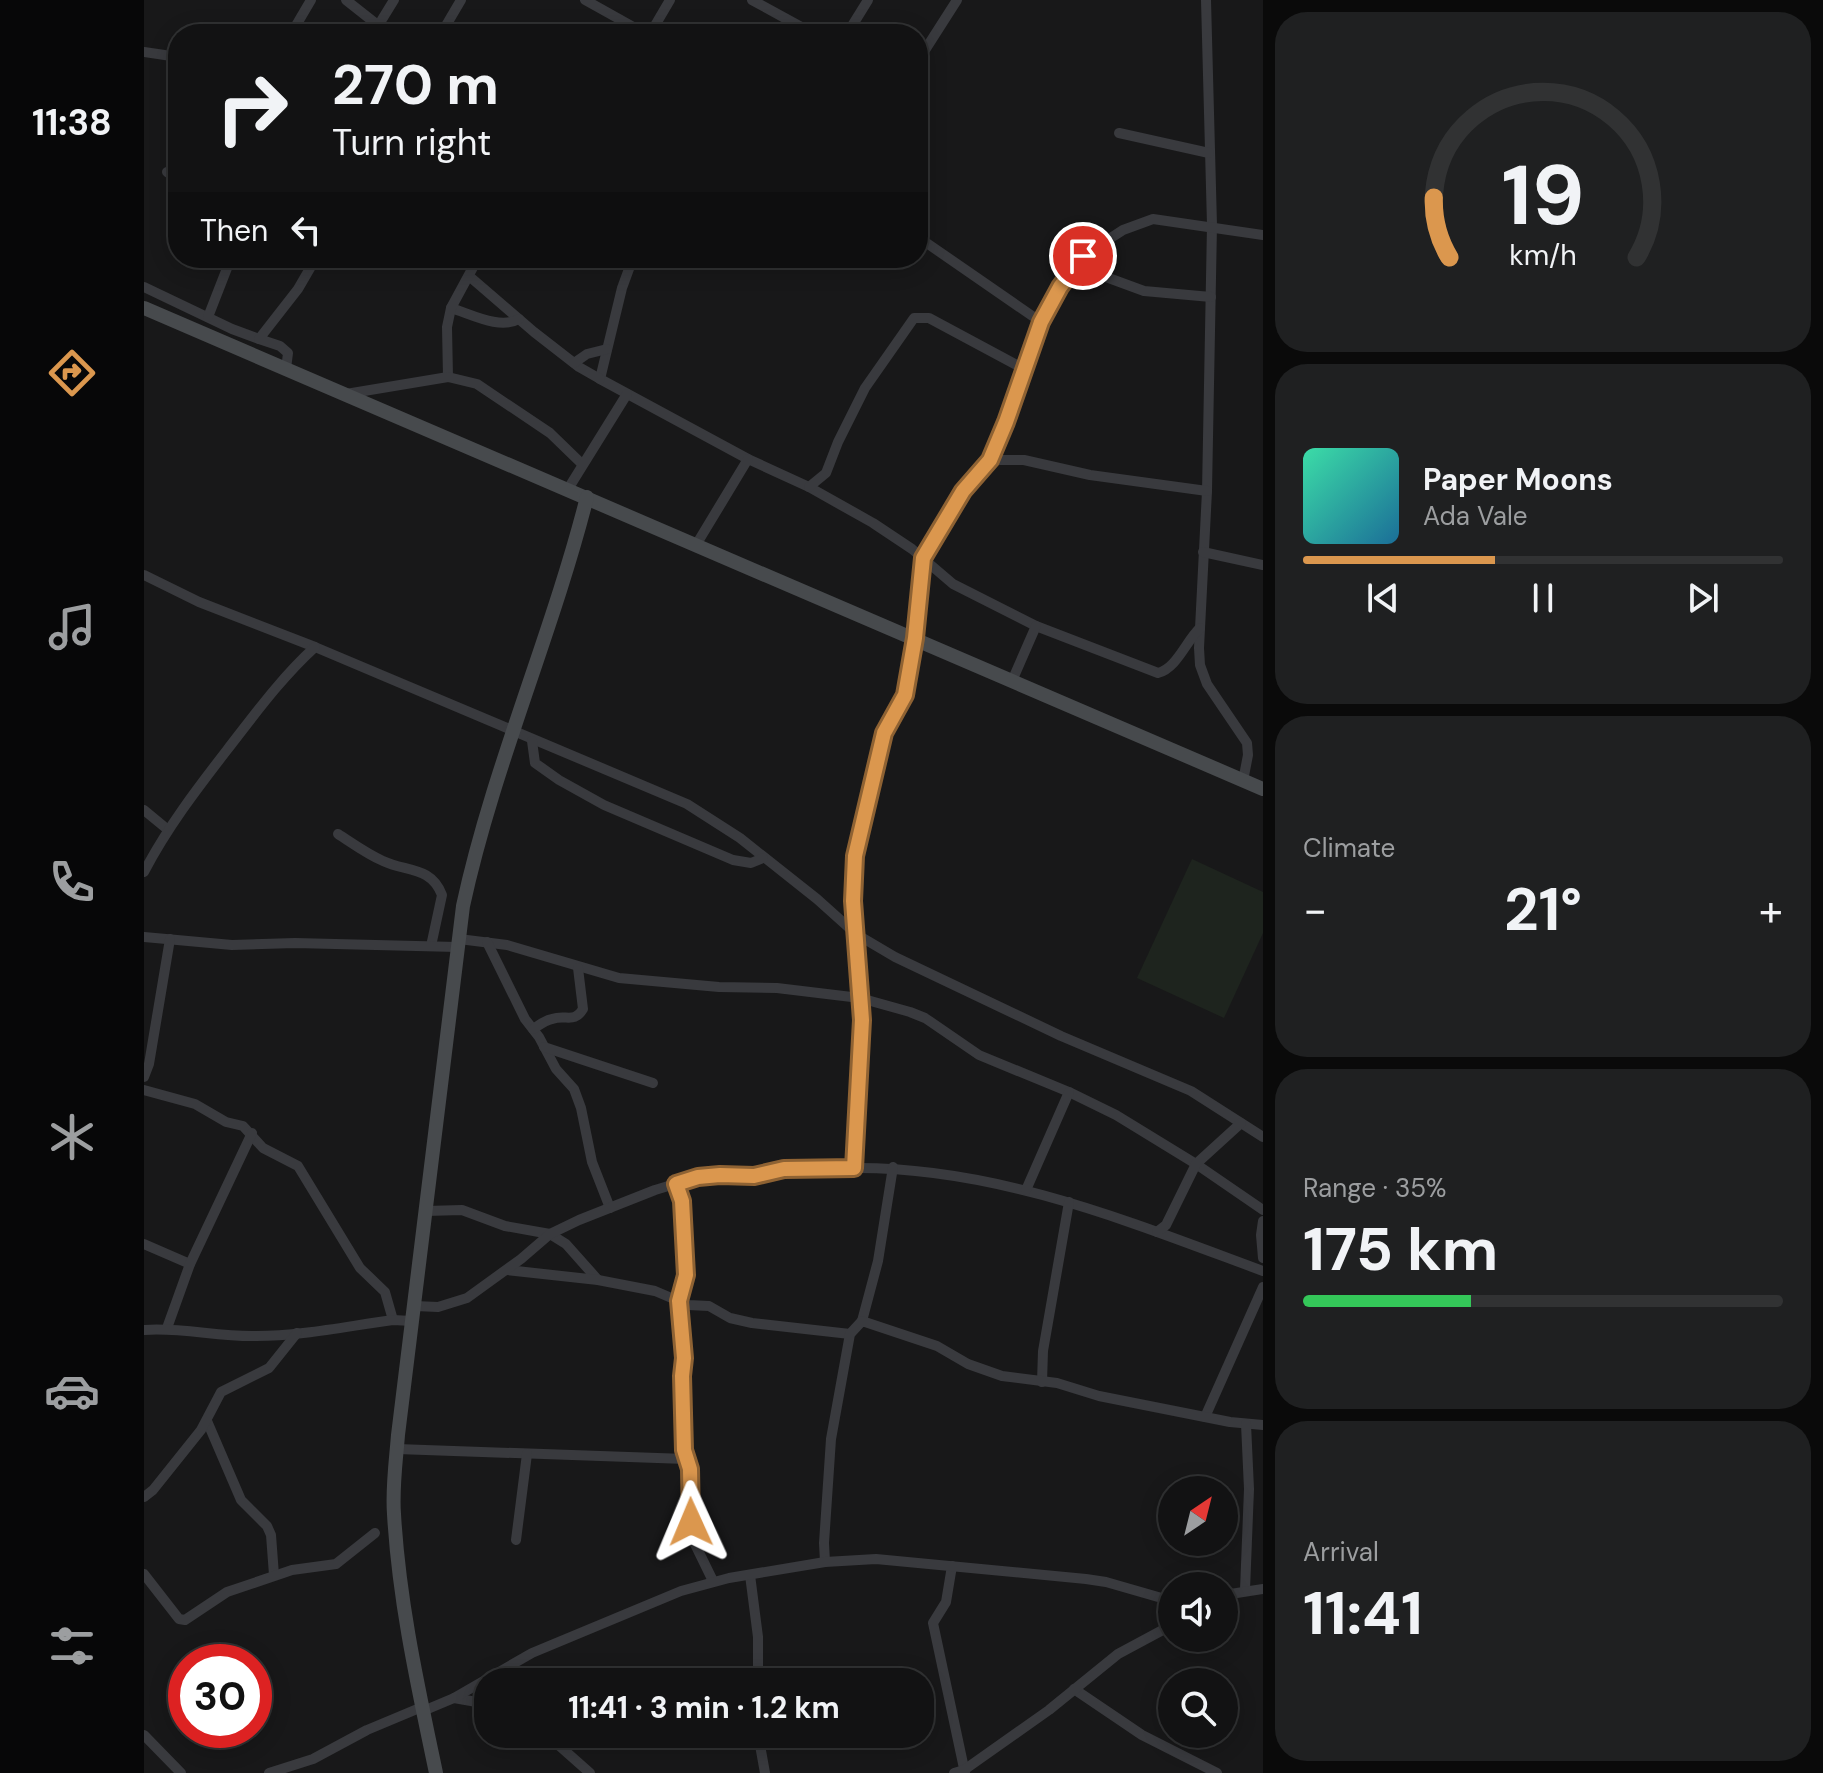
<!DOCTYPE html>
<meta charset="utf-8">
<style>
:root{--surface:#121213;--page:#1f2021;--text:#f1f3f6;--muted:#9c9ea0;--line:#313233;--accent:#db974e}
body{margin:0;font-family:"DM Sans",sans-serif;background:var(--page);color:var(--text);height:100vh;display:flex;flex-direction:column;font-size:30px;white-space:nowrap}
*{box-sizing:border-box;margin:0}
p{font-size:26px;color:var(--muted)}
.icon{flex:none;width:44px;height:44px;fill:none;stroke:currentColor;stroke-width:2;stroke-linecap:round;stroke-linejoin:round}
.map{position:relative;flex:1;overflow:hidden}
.panel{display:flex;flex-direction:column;gap:12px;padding:12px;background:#0a0a0a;width:560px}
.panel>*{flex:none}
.banner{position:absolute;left:24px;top:24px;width:760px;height:244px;border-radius:32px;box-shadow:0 4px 20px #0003,0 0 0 2px var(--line);background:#121213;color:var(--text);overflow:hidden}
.needle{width:52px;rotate:35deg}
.buttons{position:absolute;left:1014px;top:1476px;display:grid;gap:16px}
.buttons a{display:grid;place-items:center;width:80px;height:80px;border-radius:50%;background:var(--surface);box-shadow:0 4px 20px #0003,0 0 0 2px var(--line);font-size:40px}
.speed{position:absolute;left:24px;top:1644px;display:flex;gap:16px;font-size:40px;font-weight:700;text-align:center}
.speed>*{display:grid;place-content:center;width:104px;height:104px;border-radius:50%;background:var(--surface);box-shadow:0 4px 20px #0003,0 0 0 2px var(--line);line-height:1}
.speed .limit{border:12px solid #d22;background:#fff;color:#111}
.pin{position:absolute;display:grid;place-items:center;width:68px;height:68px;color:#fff;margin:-34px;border:4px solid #fff;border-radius:50%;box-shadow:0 2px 8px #0007}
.me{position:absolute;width:88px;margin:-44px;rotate:359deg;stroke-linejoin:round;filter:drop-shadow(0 0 6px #0008)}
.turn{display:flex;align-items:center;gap:28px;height:168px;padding:0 32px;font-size:36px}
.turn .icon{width:104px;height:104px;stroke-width:2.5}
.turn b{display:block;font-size:56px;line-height:68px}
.then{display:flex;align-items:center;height:76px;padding:0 32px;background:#0003;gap:16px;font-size:30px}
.big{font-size:60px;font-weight:700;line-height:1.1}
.panel .widget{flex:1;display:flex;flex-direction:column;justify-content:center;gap:12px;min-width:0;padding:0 28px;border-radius:32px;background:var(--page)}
.panel .dial{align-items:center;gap:0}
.dial svg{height:208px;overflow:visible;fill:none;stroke:var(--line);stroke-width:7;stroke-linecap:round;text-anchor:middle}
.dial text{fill:var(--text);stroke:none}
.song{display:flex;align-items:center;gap:24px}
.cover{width:96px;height:96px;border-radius:12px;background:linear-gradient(135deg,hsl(160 70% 55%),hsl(200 70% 35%))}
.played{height:8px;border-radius:4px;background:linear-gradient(90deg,var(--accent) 40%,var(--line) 40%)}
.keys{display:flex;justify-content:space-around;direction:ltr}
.heat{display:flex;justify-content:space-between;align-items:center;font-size:44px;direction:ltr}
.charge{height:12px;border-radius:6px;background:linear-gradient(90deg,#34c759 35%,var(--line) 0)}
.trip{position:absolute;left:330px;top:1668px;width:460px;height:80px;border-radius:32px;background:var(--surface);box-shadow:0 4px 20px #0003,0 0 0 2px var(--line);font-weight:700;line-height:80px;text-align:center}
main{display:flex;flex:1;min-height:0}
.menu{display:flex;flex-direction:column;width:144px;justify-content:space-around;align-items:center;background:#070708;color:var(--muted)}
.menu .icon{width:56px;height:56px}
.menu .current{color:var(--accent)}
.menu b{font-size:36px;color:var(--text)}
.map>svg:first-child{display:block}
.green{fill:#1e241e}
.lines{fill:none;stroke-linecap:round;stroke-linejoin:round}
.street{stroke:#393a3e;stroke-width:10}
.secondary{stroke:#474a4d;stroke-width:14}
.route-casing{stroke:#8e6233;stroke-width:20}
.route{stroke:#db974e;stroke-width:14}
</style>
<main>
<nav class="menu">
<b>11:38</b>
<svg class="icon current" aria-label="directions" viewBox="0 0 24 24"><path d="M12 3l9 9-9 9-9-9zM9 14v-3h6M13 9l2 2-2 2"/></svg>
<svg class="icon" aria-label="music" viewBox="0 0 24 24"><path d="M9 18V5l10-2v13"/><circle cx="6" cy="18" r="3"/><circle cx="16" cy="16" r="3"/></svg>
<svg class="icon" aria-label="phone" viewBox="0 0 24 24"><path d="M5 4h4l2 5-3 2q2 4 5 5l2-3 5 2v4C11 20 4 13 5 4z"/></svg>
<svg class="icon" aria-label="climate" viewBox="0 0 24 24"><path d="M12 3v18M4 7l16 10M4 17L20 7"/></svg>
<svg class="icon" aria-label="car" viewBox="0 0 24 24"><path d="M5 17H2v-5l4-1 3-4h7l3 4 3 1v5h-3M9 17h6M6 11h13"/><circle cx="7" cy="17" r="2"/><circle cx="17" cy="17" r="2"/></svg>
<svg class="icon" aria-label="filters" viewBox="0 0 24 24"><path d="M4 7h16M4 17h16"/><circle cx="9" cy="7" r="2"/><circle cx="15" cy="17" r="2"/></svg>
</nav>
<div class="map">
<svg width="1119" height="1773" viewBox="0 0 1119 1773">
<rect width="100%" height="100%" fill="#181819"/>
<polygon class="green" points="1048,859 1119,892 1119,933 1080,1018 993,978"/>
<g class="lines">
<g class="street">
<polyline points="202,0 245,34"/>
<polyline points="441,0 502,34"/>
<polyline points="608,0 670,34"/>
<polyline points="1062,0 1068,225 1063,491 1055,648 1056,665 1063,684 1103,743 1104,755 1099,781"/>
<polyline points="234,26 250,0"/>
<polyline points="147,34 167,0"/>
<polyline points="297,34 317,0"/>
<polyline points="506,34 526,0"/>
<polyline points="703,34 724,0"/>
<polyline points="0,52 34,57"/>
<polyline points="774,61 813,0"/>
<polyline points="975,133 1065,153"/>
<polyline points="23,172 34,180"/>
<polyline points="774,237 897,322"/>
<path d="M489 258 478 288 456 379 604 459 665 487 729 523 768 549 809 584 892 626 1014 673C1033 668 1042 641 1056 628"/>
<polyline points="929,269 951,273 1000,291 1067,297"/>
<polyline points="325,276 390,332 435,367 456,379"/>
<polyline points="0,287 88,329 115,339"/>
<path d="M307 308C327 314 356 330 375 319"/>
<polyline points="64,317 87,258"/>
<polyline points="430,363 443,354 463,349"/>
<polyline points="142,369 144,353 136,346 115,339 154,289 172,258"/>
<polyline points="304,377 303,327 307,308 334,258"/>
<polyline points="202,394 304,377 333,384 406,433 438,464"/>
<polyline points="846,460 880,460 946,475 1063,491"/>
<polyline points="665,487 682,473 694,442 721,388 770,318 785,318 880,369"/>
<polyline points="424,489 483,394"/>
<polyline points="552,545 604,459"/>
<polyline points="1059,552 1119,565"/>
<polyline points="0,575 55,602 171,647 543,804 596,838 673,899 712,934 751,957 917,1036 1047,1091 1119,1137"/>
<polyline points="868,681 892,626"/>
<polyline points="388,741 391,763 415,780 460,805 589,860 607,863 619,858"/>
<polyline points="0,810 23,829"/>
<path d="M194 834C208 843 223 854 239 861 262 872 287 866 298 895L287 946"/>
<path d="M0 872C23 828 52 790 83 750 111 714 137 678 171 647"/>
<polyline points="0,937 88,945 151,943 313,947"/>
<polyline points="315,939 363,945 475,978 575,987 633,988 716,998 766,1012 781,1018 835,1055 925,1092 972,1115 1052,1164 1119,1210"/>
<polyline points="343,942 381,1019 395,1037 412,1069 430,1089 437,1108 448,1162 466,1208"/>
<path d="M389 1029C394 1026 401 1020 408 1019 422 1014 430 1024 439 1009L434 968"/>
<polyline points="400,1047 509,1083"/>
<polyline points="0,1077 5,1064 26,939"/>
<polyline points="0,1090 51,1104 82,1122 99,1126 119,1148 154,1166 216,1268 241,1292 249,1320"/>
<path d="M710 1168C854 1167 986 1222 1119 1271"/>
<polyline points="532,1184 538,1201 542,1275 535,1301 540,1358 538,1376 540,1450 546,1469 548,1538 569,1581"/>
<polyline points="882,1190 925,1092"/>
<polyline points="282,1211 318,1210 361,1226 406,1234 422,1244 454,1280"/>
<polyline points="1119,1221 1117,1235 1119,1258"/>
<polyline points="1013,1232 1022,1225 1052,1164 1097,1123"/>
<polyline points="0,1244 46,1264"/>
<polyline points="363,1270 454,1280 511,1291 544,1305 565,1306 586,1318 608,1323 706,1334"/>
<polyline points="271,1306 294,1307 323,1298 377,1259 406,1234 435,1220 511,1190 554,1177 610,1176 640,1169 710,1168 718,1020 709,901 711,856 740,733 762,690 771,638 779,558 819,491 846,460 862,422 897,322 916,287 939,256 979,230 1009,219 1119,235"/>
<polyline points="718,1321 734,1261 749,1167"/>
<polyline points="23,1328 46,1264 108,1133"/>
<path d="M0 1330C37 1327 74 1337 112 1336 157 1336 204 1326 249 1320L268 1321"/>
<polyline points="898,1382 899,1351 925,1202"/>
<polyline points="1061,1417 1119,1287"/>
<polyline points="63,1421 97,1500 123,1526 127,1535 130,1575"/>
<polyline points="253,1449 542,1459"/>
<polyline points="0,1497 9,1490 57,1430 77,1392 125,1368 153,1333"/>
<polyline points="372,1540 383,1454"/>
<polyline points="681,1562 680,1543 687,1439 706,1334 718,1321 793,1346 824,1364 858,1376 913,1383 955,1396 1086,1422 1119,1425"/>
<polyline points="808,1566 802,1602 789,1623 821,1773"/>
<polyline points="0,1574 35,1619 41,1620 83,1592 148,1570 192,1564 231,1533"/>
<polyline points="606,1575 614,1637 614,1682"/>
<polyline points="1101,1590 1105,1489 1102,1424"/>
<polyline points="1080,1595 1119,1589"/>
<polyline points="1022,1600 1027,1625"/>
<polyline points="930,1689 998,1735 1073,1773"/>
<polyline points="310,1698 344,1704"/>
<polyline points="279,1711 310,1698 388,1653 537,1591 585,1578 681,1562 732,1559 942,1579 962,1582 1028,1601"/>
<polyline points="402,1734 446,1773"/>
<polyline points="614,1734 621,1773"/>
<polyline points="0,1735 37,1773"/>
<polyline points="125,1773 169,1759 223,1730 278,1707"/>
<polyline points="810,1773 820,1770 905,1710 974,1654 1028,1625"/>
</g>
<g class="secondary">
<polyline points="0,308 1119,789"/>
<path d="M292 1773C274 1687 255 1602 250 1514 248 1488 252 1461 254 1435L319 906C349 767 408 635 443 497"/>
</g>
</g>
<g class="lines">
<g class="route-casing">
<polyline id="route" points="547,1522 546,1469 540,1450 538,1376 540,1358 535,1301 542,1275 538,1201 532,1184 554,1177 576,1175 610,1176 640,1169 710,1168 718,1020 709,901 711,856 740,733 761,695 771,638 779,558 819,491 846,460 862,422 897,322 916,287 939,256"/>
</g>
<use href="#route" class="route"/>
</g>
</svg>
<div class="buttons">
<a><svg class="needle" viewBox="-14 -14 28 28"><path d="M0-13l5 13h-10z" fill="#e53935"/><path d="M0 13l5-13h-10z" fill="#9c9ea0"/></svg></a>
<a><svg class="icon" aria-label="sound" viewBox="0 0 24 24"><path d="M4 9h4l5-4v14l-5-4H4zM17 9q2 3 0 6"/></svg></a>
<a><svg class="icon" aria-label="search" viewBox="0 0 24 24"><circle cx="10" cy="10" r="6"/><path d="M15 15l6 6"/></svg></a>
</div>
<div class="speed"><div class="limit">30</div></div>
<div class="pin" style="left:939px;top:256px;background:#d93025"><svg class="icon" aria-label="arrive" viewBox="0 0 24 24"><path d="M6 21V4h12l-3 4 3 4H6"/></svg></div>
<svg class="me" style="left:547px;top:1522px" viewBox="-20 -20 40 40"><path d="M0-17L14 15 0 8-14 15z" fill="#db974e" stroke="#fff" stroke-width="4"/></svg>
<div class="trip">11:41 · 3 min · 1.2 km</div>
<div class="banner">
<div class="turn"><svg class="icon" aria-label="right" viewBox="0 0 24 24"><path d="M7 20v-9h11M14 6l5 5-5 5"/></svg><div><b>270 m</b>Turn right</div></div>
<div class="then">Then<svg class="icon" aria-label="left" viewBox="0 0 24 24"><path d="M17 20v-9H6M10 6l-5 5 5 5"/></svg></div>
</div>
</div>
<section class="panel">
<div class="widget dial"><svg viewBox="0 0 100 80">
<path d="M14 69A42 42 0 1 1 86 69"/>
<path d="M14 69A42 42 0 0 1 8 46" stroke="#db974e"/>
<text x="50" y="56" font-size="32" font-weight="700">19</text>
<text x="50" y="72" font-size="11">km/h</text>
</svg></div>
<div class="widget">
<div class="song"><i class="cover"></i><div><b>Paper Moons</b><p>Ada Vale</p></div></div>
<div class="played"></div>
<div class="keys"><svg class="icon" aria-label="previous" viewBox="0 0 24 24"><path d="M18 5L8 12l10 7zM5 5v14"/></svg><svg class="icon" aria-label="pause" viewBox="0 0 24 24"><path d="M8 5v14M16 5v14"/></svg><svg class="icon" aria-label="next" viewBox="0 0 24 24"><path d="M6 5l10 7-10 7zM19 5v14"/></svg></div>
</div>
<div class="widget"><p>Climate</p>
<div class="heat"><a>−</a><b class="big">21°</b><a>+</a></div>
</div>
<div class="widget"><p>Range · 35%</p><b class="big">175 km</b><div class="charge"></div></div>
<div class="widget"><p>Arrival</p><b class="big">11:41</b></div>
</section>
</main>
